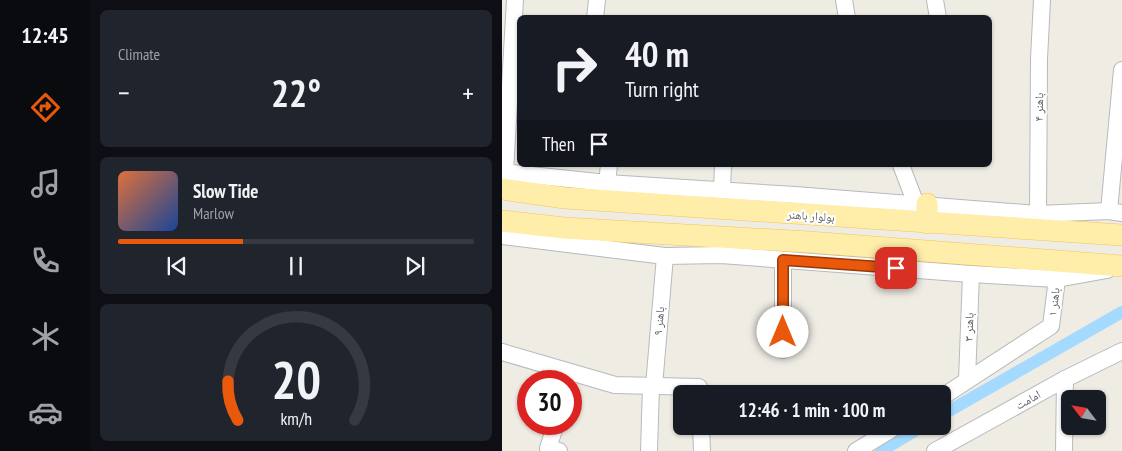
<!DOCTYPE html>
<meta charset="utf-8">
<style>
:root{--surface:#171b24;--page:#20242c;--text:#f1f3f6;--muted:#9ea1a6;--line:#363941;--accent:#ea580c}
body{margin:0;font-family:"PT Sans Narrow","Noto Naskh Arabic",sans-serif;background:var(--page);color:var(--text);height:100vh;display:flex;flex-direction:column;font-size:19px;white-space:nowrap}
*{box-sizing:border-box;margin:0}
p{font-size:16px;color:var(--muted)}
.icon{flex:none;width:28px;height:28px;fill:none;stroke:currentColor;stroke-width:2;stroke-linecap:round;stroke-linejoin:round}
.map{position:relative;flex:1;overflow:hidden}
.drawer{display:flex;flex-direction:column;gap:10px;padding:10px;background:#0d0f14;width:412px}
.drawer>*{flex:none}
.banner{position:absolute;left:15px;top:15px;width:475px;height:152px;border-radius:8px;box-shadow:0 1px 4px #0004;background:#171b24;color:var(--text);overflow:hidden}
.needle{width:32px;rotate:301deg}
.controls{position:absolute;left:559px;top:390px;display:grid;gap:10px}
.controls a{display:grid;place-items:center;width:45px;height:45px;border-radius:8px;background:var(--surface);box-shadow:0 1px 4px #0004;font-size:25px}
.speed{position:absolute;left:15px;top:370px;display:flex;gap:10px;font-size:25px;font-weight:700;text-align:center}
.speed>*{display:grid;place-content:center;width:65px;height:65px;border-radius:50%;background:var(--surface);box-shadow:0 1px 4px #0004;line-height:1}
.speed .limit{border:8px solid #d22;background:#fff;color:#111}
.pin{position:absolute;display:grid;place-items:center;width:42px;height:42px;color:#fff;margin:-21px;border-radius:10px;box-shadow:0 2px 8px #0006}
.me{position:absolute;width:55px;margin:-28px;rotate:0deg;stroke-linejoin:round;filter:drop-shadow(0 0 4px #0008)}
.turn{display:flex;align-items:center;gap:18px;height:105px;padding:0 25px;font-size:22px}
.turn .icon{width:65px;height:65px;stroke-width:2.5}
.turn b{display:block;font-size:35px;line-height:42px}
.then{display:flex;align-items:center;height:48px;padding:0 25px;background:#0003;gap:10px;font-size:19px}
.big{font-size:38px;font-weight:700;line-height:1.1}
.drawer .tile{flex:1;display:flex;flex-direction:column;justify-content:center;gap:8px;min-width:0;padding:0 18px;border-radius:8px;background:var(--page)}
.drawer .dial{align-items:center;gap:0}
.dial svg{height:130px;overflow:visible;fill:none;stroke:var(--line);stroke-width:7;stroke-linecap:round;text-anchor:middle}
.dial text{fill:var(--text);stroke:none}
.song{display:flex;align-items:center;gap:15px}
.cover{width:60px;height:60px;border-radius:8px;background:linear-gradient(135deg,hsl(20 70% 55%),hsl(220 70% 35%))}
.played{height:5px;border-radius:2px;background:linear-gradient(90deg,var(--accent) 35%,var(--line) 35%)}
.keys{display:flex;justify-content:space-around;direction:ltr}
.heat{display:flex;justify-content:space-between;align-items:center;font-size:28px;direction:ltr}
.trip{position:absolute;left:171px;top:385px;width:278px;height:50px;border-radius:8px;background:var(--surface);box-shadow:0 1px 4px #0004;font-weight:700;line-height:50px;text-align:center}
main{display:flex;flex:1;min-height:0}
.tabs{display:flex;flex-direction:column;width:90px;justify-content:space-around;align-items:center;background:#090b0e;color:var(--muted)}
.tabs .icon{width:35px;height:35px}
.tabs .active{color:var(--accent)}
.tabs b{font-size:22px;color:var(--text)}
.map>svg:first-child{display:block}
.lines{fill:none;stroke-linecap:round;stroke-linejoin:round}
.canal{stroke:#a4daff;stroke-width:12}
.minor-casing{stroke:#b6babe;stroke-width:18}
.major-casing{stroke:#f6c455;stroke-width:22}
.minor{stroke:#fff;stroke-width:16}
.major{stroke:#ffeea9;stroke-width:21}
.route-casing{stroke:#983908;stroke-width:12}
.route{stroke:#ea580c;stroke-width:9}
.labels{text-anchor:middle;stroke-width:4;stroke-linejoin:round;paint-order:stroke}
.street-label{font-size:12px;fill:#5c6065;stroke:#fff}
</style>
<main>
<nav class="tabs">
<b>12:45</b>
<svg class="icon active" aria-label="directions" viewBox="0 0 24 24"><path d="M12 3l9 9-9 9-9-9zM9 14v-3h6M13 9l2 2-2 2"/></svg>
<svg class="icon" aria-label="music" viewBox="0 0 24 24"><path d="M9 18V5l10-2v13"/><circle cx="6" cy="18" r="3"/><circle cx="16" cy="16" r="3"/></svg>
<svg class="icon" aria-label="phone" viewBox="0 0 24 24"><path d="M5 4h4l2 5-3 2q2 4 5 5l2-3 5 2v4C11 20 4 13 5 4z"/></svg>
<svg class="icon" aria-label="climate" viewBox="0 0 24 24"><path d="M12 3v18M4 7l16 10M4 17L20 7"/></svg>
<svg class="icon" aria-label="car" viewBox="0 0 24 24"><path d="M5 17H2v-5l4-1 3-4h7l3 4 3 1v5h-3M9 17h6M6 11h13"/><circle cx="7" cy="17" r="2"/><circle cx="17" cy="17" r="2"/></svg>
</nav>
<section class="drawer">
<div class="tile"><p>Climate</p>
<div class="heat"><a>−</a><b class="big">22°</b><a>+</a></div>
</div>
<div class="tile">
<div class="song"><i class="cover"></i><div><b>Slow Tide</b><p>Marlow</p></div></div>
<div class="played"></div>
<div class="keys"><svg class="icon" aria-label="previous" viewBox="0 0 24 24"><path d="M18 5L8 12l10 7zM5 5v14"/></svg><svg class="icon" aria-label="pause" viewBox="0 0 24 24"><path d="M8 5v14M16 5v14"/></svg><svg class="icon" aria-label="next" viewBox="0 0 24 24"><path d="M6 5l10 7-10 7zM19 5v14"/></svg></div>
</div>
<div class="tile dial"><svg viewBox="0 0 100 80">
<path d="M14 69A42 42 0 1 1 86 69"/>
<path d="M14 69A42 42 0 0 1 8 45" stroke="#ea580c"/>
<text x="50" y="56" font-size="32" font-weight="700">20</text>
<text x="50" y="72" font-size="11">km/h</text>
</svg></div>
</section>
<div class="map">
<svg width="620" height="451" viewBox="0 0 620 451">
<rect width="100%" height="100%" fill="#efece4"/>
<g class="lines">
<g class="canal">
<polyline points="440,415 620,312"/>
<polyline points="379,451 421,426"/>
</g>
<g class="minor-casing">
<g id="minor">
<polyline points="342,0 345,18"/>
<polyline points="433,0 436,18"/>
<polyline points="93,18 95,0"/>
<polyline points="399,165 414,204"/>
<polyline points="0,172 105,183 293,195 536,214 607,211 620,213"/>
<polyline points="3,172 13,0"/>
<polyline points="105,183 107,165"/>
<polyline points="220,190 221,165"/>
<polyline points="607,211 620,70"/>
<polyline points="536,214 537,59 540,0"/>
<polyline points="0,236 163,256 219,255 469,274 555,279 605,270"/>
<polyline points="281,350 281,260"/>
<polyline points="0,352 113,385 197,387 197,394"/>
<polyline points="465,380 469,274"/>
<polyline points="152,386 163,256"/>
<polyline points="440,397 549,326 555,279"/>
<polyline points="54,424 46,448 57,451"/>
<polyline points="199,426 200,451"/>
<polyline points="147,451 149,386"/>
<polyline points="354,451 395,426"/>
<polyline points="433,451 563,379 620,351"/>
<polyline points="562,451 563,379"/>
</g>
</g>
<g class="major-casing">
<g id="major">
<polyline points="0,189 63,198 620,235"/>
<polyline points="0,221 62,228 307,242 620,266"/>
<polyline points="425,223 425,204"/>
</g>
</g>
<use href="#minor" class="minor"/>
<use href="#major" class="major"/>
</g>
<g class="lines">
<g class="route-casing">
<polyline id="route" points="281,332 281,260 394,268"/>
</g>
<use href="#route" class="route"/>
</g>
<g class="labels">
<g class="street-label">
<text transform="translate(537 107) rotate(-89)" y="4">باهنر ۴</text>
<text transform="translate(309 216) rotate(4)" y="4">بولوار باهنر</text>
<text transform="translate(552 302) rotate(-83)" y="4">باهنر ۱</text>
<text transform="translate(157 321) rotate(-85)" y="4">باهنر ۹</text>
<text transform="translate(467 327) rotate(-88)" y="4">باهنر ۳</text>
<text transform="translate(526 400) rotate(-30)" y="4">امامت</text>
</g>
</g>
</svg>
<div class="controls">
<a><svg class="needle" viewBox="-14 -14 28 28"><path d="M0-13l5 13h-10z" fill="#e53935"/><path d="M0 13l5-13h-10z" fill="#9ea1a6"/></svg></a>
</div>
<div class="speed"><div class="limit">30</div></div>
<div class="pin" style="left:394px;top:268px;background:#d93025"><svg class="icon" aria-label="arrive" viewBox="0 0 24 24"><path d="M6 21V4h12l-3 4 3 4H6"/></svg></div>
<svg class="me" style="left:281px;top:332px" viewBox="-20 -20 40 40"><circle r="19" fill="#fff"/><path d="M0-13L10 11 0 6-10 11z" fill="#ea580c"/></svg>
<div class="trip">12:46 · 1 min · 100 m</div>
<div class="banner">
<div class="turn"><svg class="icon" aria-label="right" viewBox="0 0 24 24"><path d="M7 20v-9h11M14 6l5 5-5 5"/></svg><div><b>40 m</b>Turn right</div></div>
<div class="then">Then<svg class="icon" aria-label="arrive" viewBox="0 0 24 24"><path d="M6 21V4h12l-3 4 3 4H6"/></svg></div>
</div>
</div>
</main>
